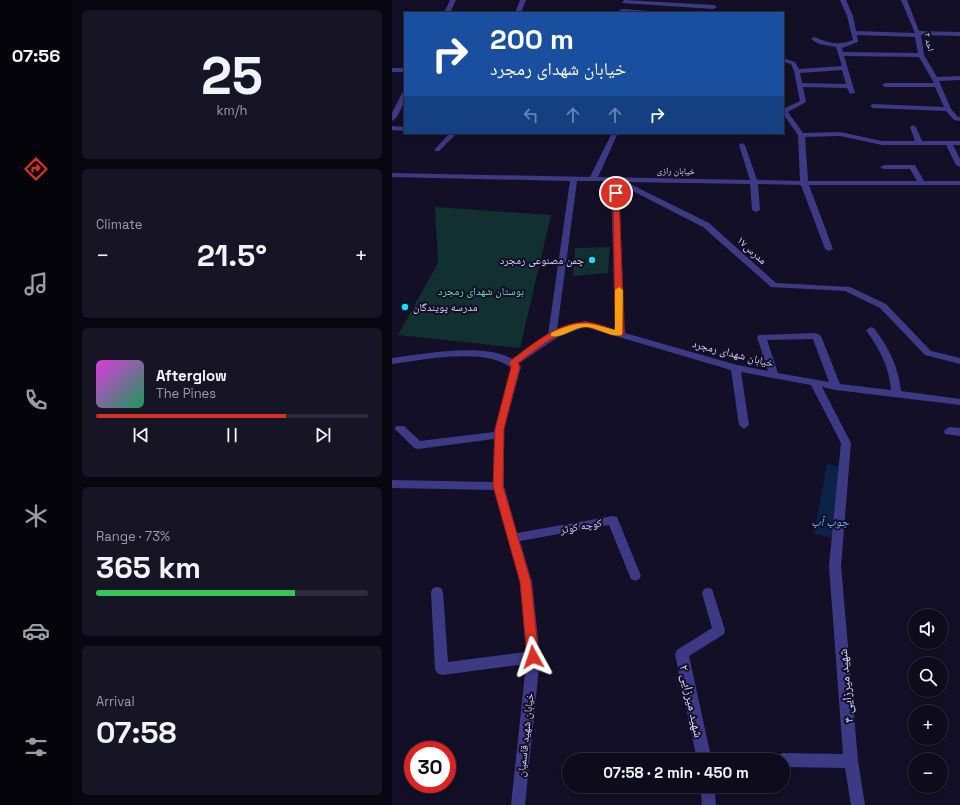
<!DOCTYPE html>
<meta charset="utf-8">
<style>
:root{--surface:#0e0b1c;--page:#171425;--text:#f1f3f6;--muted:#9b9ba3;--line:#2e2b3b;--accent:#d93025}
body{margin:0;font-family:"Space Grotesk","Noto Naskh Arabic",sans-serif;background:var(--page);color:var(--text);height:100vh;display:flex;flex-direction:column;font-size:15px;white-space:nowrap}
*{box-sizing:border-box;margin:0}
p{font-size:13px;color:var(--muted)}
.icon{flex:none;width:22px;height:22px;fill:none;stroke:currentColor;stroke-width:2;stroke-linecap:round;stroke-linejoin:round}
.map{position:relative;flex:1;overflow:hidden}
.side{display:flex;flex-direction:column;gap:10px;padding:10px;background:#08060f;width:320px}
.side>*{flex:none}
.guide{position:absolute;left:12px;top:12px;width:380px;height:122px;border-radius:0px;box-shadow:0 2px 10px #0003,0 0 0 1px var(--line);background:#1a4fa0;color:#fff;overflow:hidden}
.buttons{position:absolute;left:516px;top:609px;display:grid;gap:8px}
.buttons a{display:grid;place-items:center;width:40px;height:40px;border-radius:50%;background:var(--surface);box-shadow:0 2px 10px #0003,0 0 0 1px var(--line);font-size:20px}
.speed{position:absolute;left:12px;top:741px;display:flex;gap:8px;font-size:20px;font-weight:700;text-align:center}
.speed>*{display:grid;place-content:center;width:52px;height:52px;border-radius:50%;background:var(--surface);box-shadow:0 2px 10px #0003,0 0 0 1px var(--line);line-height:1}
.speed .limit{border:6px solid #d22;background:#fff;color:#111}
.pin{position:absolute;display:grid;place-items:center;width:34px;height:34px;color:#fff;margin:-17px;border:2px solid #fff;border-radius:50%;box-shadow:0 1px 4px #0007}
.me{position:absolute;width:44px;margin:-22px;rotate:355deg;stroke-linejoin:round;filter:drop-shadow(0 0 3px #0008)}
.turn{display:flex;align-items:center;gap:14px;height:84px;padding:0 20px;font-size:18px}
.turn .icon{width:52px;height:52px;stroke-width:2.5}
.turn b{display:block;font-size:28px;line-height:34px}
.lanes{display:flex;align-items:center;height:38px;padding:0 20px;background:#0003;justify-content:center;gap:20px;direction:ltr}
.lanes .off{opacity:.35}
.big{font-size:30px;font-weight:700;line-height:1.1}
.side .widget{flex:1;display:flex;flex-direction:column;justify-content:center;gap:6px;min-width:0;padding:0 14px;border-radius:6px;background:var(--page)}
.side .dial{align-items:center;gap:0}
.dial b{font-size:52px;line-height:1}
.song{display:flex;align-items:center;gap:12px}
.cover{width:48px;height:48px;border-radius:6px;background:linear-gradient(135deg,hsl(300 70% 55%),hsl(150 70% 35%))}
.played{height:4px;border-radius:2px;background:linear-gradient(90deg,var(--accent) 70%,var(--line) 70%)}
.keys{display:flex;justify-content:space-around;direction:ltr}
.heat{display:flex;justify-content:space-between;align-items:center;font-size:22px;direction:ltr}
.charge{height:6px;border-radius:3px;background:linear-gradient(90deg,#34c759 73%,var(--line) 0)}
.trip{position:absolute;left:170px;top:753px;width:228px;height:40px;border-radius:20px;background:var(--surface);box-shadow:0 2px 10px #0003,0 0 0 1px var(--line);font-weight:700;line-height:40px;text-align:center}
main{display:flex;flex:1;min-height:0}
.menu{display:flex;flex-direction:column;width:72px;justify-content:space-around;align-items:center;background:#06040b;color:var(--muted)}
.menu .icon{width:28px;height:28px}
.menu .active{color:var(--accent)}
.menu b{font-size:18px;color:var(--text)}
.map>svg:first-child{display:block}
.green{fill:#12302f}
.water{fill:#0c2248}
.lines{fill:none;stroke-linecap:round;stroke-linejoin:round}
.minor{fill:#3d3a85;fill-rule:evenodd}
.route{fill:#d93025;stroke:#8d1f18}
.slow{fill:#f59e0b}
.poi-dot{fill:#00e5ff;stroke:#130f26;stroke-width:1.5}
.labels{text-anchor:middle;stroke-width:4;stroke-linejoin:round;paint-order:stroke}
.far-street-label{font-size:9px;fill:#d9d4ff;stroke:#130f26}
.street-label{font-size:11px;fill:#d9d4ff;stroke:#130f26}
.poi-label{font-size:11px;fill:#d9d4ff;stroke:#130f26;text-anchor:end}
.park-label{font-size:11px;fill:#5fe0c0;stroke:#130f26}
.water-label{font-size:12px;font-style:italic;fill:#62b6ff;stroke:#130f26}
.near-street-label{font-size:13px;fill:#d9d4ff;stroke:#130f26}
</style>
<main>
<nav class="menu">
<b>07:56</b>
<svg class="icon active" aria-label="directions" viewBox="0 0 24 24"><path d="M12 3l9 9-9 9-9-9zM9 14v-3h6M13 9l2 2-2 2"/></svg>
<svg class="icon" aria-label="music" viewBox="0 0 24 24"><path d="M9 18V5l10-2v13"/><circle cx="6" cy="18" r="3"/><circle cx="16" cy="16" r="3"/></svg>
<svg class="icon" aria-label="phone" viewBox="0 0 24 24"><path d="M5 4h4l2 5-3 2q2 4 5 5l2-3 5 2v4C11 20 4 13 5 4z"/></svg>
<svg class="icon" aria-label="climate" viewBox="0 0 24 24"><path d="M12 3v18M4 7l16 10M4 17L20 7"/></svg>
<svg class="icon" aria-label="car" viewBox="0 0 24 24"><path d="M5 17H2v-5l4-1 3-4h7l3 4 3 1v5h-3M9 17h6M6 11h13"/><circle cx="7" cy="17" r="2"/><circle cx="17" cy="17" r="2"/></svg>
<svg class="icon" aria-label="filters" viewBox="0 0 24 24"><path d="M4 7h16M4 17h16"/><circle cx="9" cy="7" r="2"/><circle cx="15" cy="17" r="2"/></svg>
</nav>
<section class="side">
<div class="widget dial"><b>25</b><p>km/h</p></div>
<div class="widget"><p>Climate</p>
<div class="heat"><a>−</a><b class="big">21.5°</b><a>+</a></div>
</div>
<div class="widget">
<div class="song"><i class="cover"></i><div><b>Afterglow</b><p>The Pines</p></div></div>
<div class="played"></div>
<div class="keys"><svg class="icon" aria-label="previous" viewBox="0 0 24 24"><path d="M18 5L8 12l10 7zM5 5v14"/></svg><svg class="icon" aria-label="pause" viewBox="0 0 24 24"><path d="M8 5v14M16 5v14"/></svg><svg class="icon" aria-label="next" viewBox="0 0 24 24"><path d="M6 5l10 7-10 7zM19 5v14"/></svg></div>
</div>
<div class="widget"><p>Range · 73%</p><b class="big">365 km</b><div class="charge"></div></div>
<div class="widget"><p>Arrival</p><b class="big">07:58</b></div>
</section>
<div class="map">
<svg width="568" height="805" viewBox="0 0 568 805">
<rect width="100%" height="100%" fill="#130f26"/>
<g class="green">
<polygon points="43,207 159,215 128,348 6,335 46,263"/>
<polygon points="218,247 216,273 181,276 183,248"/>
</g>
<polygon class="water" points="435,464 452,468 450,539 422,534"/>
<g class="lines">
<g class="minor">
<polygon points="58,0 64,0 58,13 52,13"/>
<polygon points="128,0 134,0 129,13 123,13"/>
<polygon points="232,0 322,5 325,7 322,9 230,3"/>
<path d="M448 0H454L461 16 464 31 523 33 509 0H515L527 31 568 32V36L529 35 532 55 545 77 568 76V80L547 81 559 109 566 117H568V121L562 120 554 111 481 108 478 106 481 104 552 107 543 87H493L490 85 493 83H542L527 57 452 56 463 93 458 94 455 88 411 87 414 102 396 112 411 133 448 132 490 141H523L518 127 521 125 524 127 530 141H568V145H561L568 159V167L564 165 554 145H490L448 136 413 137 416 181H525L518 169H492L488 167 492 165H523L532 181H568V185H417L441 249 437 251 433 249 409 185 366 184 368 210 364 212 360 210 358 184 234 182 317 223 384 283 458 287 494 304 539 351 568 358V364L533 355 488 308 453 291 379 287 311 227 227 184 233 333 345 365 376 371 365 337 367 335 424 333 429 336 448 384 499 390C497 366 488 350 474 330L479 327 482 328C497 348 506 366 509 391L568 399V405L444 390 430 387 459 443 449 566 466 761 473 805H459L453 768 391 767V760H305L283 654 285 650 320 628 310 593 312 589 316 588 320 589 333 630 332 634 297 656 318 752 381 753 386 755 391 753 451 754 437 566 449 443 419 385 349 372 357 425 352 429 347 425 339 370 193 327 166 337 126 364 129 367 112 429V486L125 533 221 516 225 517 249 576 247 579 243 581 239 579 217 525 128 541 140 582 148 657 133 805H119L134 664 50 675 45 673 43 669 39 592 41 588 45 587 49 588 51 592 56 662 134 652 128 582 102 490 0 488V480L101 482 102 439 26 449 22 448 3 429 4 426H12L28 441 102 432 119 368C94 347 31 360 0 364V358C30 354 94 342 120 359L156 335 178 181 0 177V173L198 177 220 133H226L206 177 358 180 347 145 350 143 353 145 365 180 408 181 406 135 391 114V109L408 101 402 71 399 64 391 62V58L403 62 407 69 450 66 444 47 427 44 419 39 422 37C437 43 445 46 461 40L455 16ZM465 35 523 37 526 53 451 52 450 48 466 42ZM450 70 454 84 410 83 408 73ZM185 181H219L223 330 193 321 165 330ZM421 339 437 382 386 373 375 340Z"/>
<polygon points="230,9 257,11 260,13 228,12 227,11"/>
<rect x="0" y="68" width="13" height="4"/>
<path d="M13 91C13 100 8 117 0 121V113L10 93Z"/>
<polygon points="0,126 13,127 13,131 0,130"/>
<polygon points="58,133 65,133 47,151 43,151 43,149"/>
<polygon points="557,427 568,428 568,436 553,434 552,431"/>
<polygon points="308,786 322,786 324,805 310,805"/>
</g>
</g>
<path class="route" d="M224 191 227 193 232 333 228 336C217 333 205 328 194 327 172 325 143 351 126 363L128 366 112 429 111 486 139 582 147 657 145 661 141 662 137 661 135 657 128 582 101 486 103 429 119 367 117 363 118 361C140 345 164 323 193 322 202 322 214 327 223 330L221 193Z"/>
<path class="slow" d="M227 287 231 290 230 335C218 338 205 327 193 327 182 327 170 339 159 336V333C189 320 193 322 223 330V290Z"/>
<g class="poi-dot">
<circle cx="200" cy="260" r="4"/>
<circle cx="13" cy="307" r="4"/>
</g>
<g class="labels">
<g class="far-street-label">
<text transform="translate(537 42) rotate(78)" y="3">احد ۴</text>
<text transform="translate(284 171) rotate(1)" y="3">خیابان رازی</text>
</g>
<g class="street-label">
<text transform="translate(360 250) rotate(42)" y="4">مدرس۱۷</text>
<text transform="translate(341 353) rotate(14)" y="4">خیابان شهدای رمجرد</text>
<text transform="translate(189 526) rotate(-10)" y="4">کوچه کوثر</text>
<text transform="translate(133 735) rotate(-84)" y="4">خیابان شهید قاسمیان</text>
</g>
<g class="poi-label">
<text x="192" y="264">چمن مصنوعی رمجرد</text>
<text x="21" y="311" text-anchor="start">مدرسه پویندگان</text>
</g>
<g class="park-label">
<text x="89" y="295">بوستان شهدای رمجرد</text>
</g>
<g class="water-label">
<text x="438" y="526">جوب آب</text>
</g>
<g class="near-street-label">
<text transform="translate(453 686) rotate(-95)" y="5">شهید میرزایی ۴</text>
<text transform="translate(300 701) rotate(78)" y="5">شهید میرزایی ۲</text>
</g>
</g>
</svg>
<div class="buttons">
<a><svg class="icon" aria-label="sound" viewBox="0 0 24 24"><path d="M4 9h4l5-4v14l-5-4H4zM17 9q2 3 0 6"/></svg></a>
<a><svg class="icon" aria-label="search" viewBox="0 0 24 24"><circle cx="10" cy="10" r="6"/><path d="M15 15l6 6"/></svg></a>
<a>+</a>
<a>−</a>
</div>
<div class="speed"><div class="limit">30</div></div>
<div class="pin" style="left:224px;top:193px;background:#d93025"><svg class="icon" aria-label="arrive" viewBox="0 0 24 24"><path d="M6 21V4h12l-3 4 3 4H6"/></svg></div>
<svg class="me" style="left:141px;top:657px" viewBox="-20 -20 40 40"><path d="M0-17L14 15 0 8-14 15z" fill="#d93025" stroke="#fff" stroke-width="4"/></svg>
<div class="trip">07:58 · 2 min · 450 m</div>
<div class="guide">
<div class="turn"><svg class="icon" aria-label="right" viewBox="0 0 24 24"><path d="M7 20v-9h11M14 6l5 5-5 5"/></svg><div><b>200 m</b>خیابان شهدای رمجرد</div></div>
<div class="lanes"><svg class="icon off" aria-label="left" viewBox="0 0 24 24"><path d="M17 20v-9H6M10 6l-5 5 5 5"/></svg><svg class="icon off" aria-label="ahead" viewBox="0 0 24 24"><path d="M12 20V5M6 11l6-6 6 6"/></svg><svg class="icon off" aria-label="ahead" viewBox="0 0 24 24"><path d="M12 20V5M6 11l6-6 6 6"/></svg><svg class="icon" aria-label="right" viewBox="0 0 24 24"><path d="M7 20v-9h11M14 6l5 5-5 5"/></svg></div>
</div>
</div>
</main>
